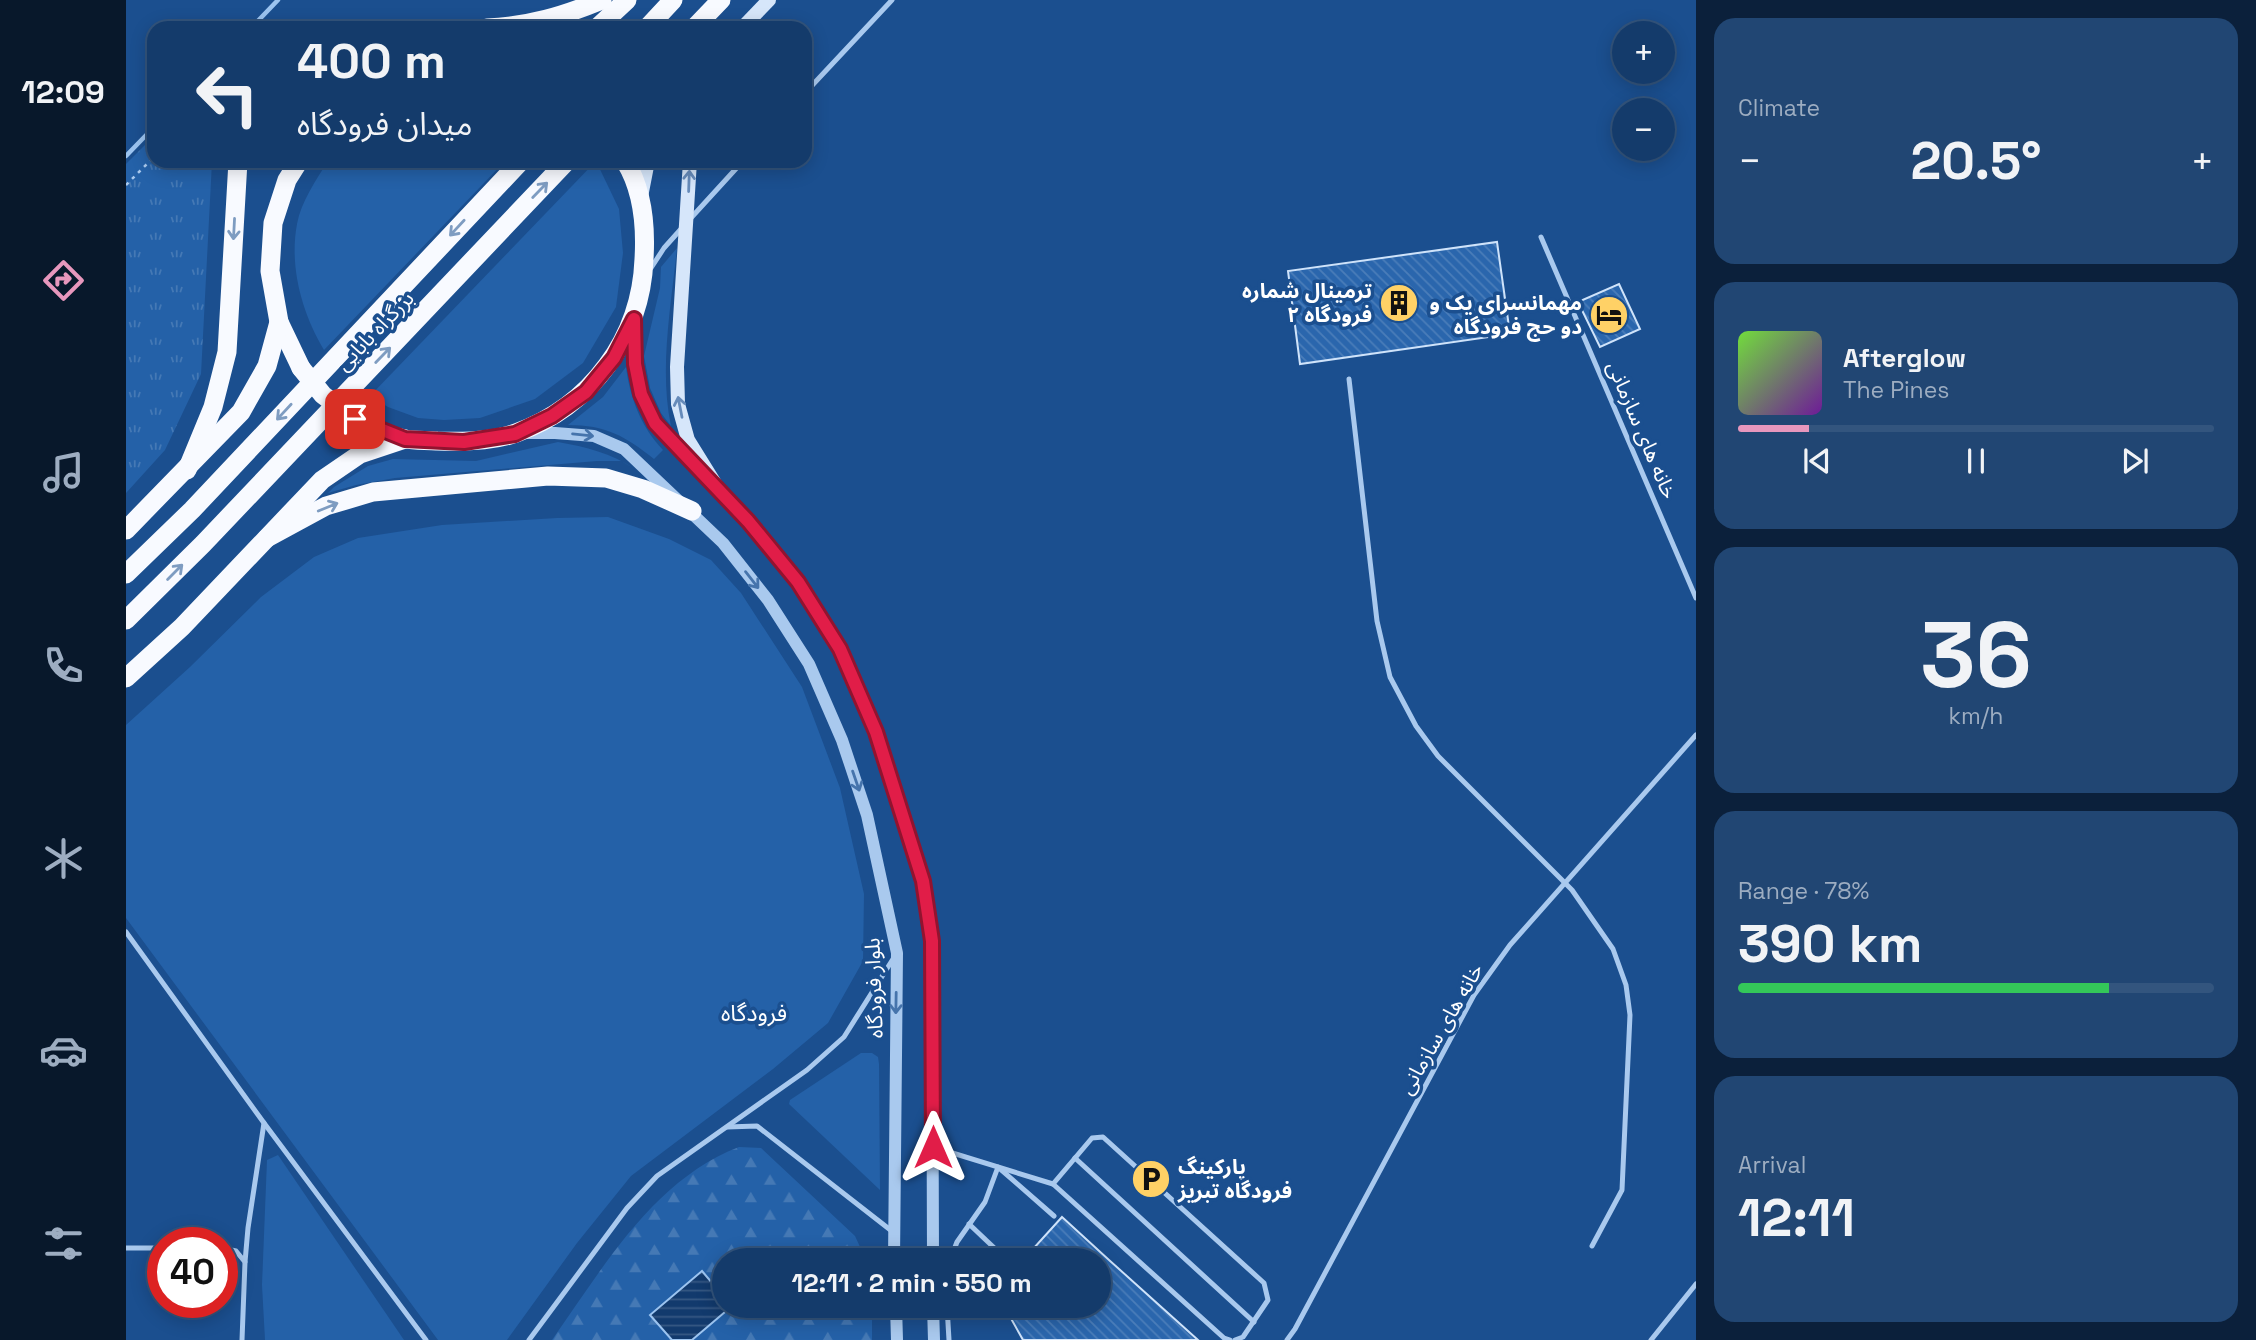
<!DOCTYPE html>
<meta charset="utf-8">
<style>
:root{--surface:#143b6b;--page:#214673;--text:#f1f3f6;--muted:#9dadc1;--line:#33557e;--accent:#e797bd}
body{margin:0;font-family:"Space Grotesk","Noto Sans Arabic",sans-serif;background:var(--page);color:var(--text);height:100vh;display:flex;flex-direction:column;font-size:26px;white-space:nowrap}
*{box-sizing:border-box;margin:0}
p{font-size:23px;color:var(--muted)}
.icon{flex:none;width:38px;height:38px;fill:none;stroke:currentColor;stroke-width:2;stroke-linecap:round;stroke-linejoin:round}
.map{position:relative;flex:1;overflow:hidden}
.panel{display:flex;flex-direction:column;gap:18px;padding:18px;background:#0b203b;width:560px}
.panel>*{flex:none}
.guide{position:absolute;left:21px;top:21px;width:665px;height:147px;border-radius:21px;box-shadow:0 4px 18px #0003,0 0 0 2px var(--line);background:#143b6b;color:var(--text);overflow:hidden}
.fabs{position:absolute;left:1486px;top:21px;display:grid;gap:14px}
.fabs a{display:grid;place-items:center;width:63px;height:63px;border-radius:50%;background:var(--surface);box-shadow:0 4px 18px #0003,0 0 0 2px var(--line);font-size:35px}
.speed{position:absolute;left:21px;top:1227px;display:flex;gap:14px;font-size:35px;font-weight:700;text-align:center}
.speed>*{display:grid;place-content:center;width:91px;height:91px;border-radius:50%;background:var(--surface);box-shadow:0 4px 18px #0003,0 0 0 2px var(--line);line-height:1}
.speed .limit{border:10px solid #d22;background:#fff;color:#111}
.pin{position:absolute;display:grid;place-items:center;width:60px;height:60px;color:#fff;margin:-30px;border-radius:14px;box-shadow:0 4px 10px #0006}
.me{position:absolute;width:77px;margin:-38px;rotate:0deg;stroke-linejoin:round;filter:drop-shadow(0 0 5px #0008)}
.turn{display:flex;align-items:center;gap:24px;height:147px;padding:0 35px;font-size:32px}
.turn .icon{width:91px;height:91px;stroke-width:2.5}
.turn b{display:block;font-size:49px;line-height:60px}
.big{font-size:52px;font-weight:800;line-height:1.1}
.panel .tile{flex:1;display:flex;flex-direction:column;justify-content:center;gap:10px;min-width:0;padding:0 24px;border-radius:21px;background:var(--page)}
.panel .dial{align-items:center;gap:0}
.dial b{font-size:91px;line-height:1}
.song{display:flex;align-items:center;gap:21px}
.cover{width:84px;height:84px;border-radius:10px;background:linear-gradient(135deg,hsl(100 70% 55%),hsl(280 70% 35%))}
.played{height:7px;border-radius:4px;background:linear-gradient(90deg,var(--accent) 15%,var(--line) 15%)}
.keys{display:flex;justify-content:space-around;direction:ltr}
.heat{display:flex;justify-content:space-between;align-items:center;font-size:38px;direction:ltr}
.charge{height:10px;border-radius:5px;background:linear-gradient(90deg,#34c759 78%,var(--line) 0)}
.trip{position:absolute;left:586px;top:1248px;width:399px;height:70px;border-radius:35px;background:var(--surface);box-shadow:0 4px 18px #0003,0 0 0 2px var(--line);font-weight:800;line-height:70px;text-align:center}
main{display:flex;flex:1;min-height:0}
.tab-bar{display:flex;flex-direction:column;width:126px;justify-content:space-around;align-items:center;background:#08182b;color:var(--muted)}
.tab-bar .icon{width:49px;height:49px}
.tab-bar .current{color:var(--accent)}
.tab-bar b{font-size:32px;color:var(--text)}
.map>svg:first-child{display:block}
.green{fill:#2461a8}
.forest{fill:url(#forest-firs)}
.park{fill:url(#park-tufts)}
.water{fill:url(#water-rules);stroke:#9cc4f0;stroke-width:2}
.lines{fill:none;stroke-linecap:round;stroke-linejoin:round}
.stream{stroke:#9cc4f0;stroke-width:4.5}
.building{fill:url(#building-back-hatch);stroke:#cfe3fa;stroke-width:2}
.path{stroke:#a9c9ee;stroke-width:2.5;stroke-dasharray:3.5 5;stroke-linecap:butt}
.service{stroke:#a9c9ee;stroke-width:5}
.tertiary{stroke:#a9c9ee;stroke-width:12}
.secondary{stroke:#d6e6fa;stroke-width:14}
.trunk{stroke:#f8faff;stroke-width:19}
.trunk-bridge{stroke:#f8faff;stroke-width:19}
.oneway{stroke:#668bba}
.oneway2{stroke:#7e9cc1}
.oneway3{stroke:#4674ac}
.route-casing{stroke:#92132f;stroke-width:18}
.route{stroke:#e11d48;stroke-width:12}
.labels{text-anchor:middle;stroke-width:7;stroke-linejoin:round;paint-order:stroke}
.poi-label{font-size:21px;font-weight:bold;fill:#fff;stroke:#1b4f8f;text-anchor:end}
.street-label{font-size:21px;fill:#fff;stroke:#1b4f8f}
.neighbourhood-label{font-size:23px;fill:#fff;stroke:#1b4f8f}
</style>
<main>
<nav class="tab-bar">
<b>12:09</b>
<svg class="icon current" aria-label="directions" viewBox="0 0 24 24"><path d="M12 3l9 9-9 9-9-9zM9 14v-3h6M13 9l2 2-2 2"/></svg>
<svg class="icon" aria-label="music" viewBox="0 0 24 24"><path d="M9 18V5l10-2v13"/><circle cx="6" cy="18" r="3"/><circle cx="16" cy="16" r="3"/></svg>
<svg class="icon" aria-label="phone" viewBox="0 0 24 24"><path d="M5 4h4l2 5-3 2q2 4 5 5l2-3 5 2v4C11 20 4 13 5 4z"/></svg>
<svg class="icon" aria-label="climate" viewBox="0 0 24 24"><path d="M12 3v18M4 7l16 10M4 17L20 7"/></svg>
<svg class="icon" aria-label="car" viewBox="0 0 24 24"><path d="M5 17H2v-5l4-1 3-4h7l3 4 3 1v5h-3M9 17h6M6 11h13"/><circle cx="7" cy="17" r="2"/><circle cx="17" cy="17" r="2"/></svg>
<svg class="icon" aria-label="filters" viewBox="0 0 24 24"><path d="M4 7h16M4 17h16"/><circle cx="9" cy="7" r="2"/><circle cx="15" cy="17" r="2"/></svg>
</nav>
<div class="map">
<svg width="1570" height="1340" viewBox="0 0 1570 1340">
<defs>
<pattern id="forest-firs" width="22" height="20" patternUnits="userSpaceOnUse" patternTransform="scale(1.75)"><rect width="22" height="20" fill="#2461a8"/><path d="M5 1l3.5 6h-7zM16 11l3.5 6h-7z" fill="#4579b5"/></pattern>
<pattern id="park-tufts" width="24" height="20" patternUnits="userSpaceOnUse" patternTransform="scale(1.75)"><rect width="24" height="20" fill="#2461a8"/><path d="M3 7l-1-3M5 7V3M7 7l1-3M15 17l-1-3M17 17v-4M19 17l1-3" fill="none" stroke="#4579b5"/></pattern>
<pattern id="water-rules" width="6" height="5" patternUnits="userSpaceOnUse" patternTransform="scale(1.75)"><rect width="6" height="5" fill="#123a6d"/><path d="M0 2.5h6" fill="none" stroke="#365883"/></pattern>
<pattern id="building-back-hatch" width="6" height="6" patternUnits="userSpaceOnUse" patternTransform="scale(1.75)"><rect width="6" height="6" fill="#2a66ad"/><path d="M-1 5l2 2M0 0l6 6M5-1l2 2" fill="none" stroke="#4a7db9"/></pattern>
</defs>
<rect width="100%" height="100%" fill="#1b4f8f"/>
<g class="green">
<path d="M202 161H379L198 350C176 313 163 267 171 224 175 202 190 180 202 161Z"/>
<polygon points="470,161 493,209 497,253 490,307 457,363 409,399 354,418 318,420 292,418 262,407 244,396"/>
<path d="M551 248C545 307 533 369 545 426L535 413 524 388 518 356 534 288 535 267Z"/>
<path d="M500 367C504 398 515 427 537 450L528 459C499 436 480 425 442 425L477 397Z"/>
<path d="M432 442C460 447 485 453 509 469L495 461H471L269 478 230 485 202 493 208 487 242 466 267 459 350 461Z"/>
<polygon points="482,517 543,539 585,560 615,593 676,687 714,788 738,894 737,961 702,1023 647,1069 505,1176 451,1243 381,1340 312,1340 0,918 0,725 64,667 135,597 188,557 232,538 316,525 431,518"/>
<polygon points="735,1053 746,1053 752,1057 753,1064 754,1190 663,1104 664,1100"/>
<polygon points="152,1155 278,1340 139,1340 136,1285 141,1160"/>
</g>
<path class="forest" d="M613 1147 635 1148 729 1236 740 1260H598V1306H746V1340H426C477 1268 527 1180 613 1147Z"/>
<polygon class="park" points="28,136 28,161 86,161 75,374 39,450 0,493 0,164"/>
<polygon class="water" points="576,1271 598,1297 598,1306 606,1306 566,1340 546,1340 524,1315"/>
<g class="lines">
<g class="stream">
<polyline points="125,28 152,0"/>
<polyline points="0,156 28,127"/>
</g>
</g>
<g class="building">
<polygon points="1371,242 1384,334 1174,364 1162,271"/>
<polygon points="1493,284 1514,329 1474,347 1452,302"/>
<polygon points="936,1217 983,1260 1072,1340 897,1340 878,1306 973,1306 973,1260 897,1260"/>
</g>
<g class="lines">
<polyline class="path" points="0,185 28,157"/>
<g class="service">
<polyline points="679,93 766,0"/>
<polyline points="564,219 617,161"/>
<polyline points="1415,237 1570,598"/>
<polyline points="525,268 538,248 555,229"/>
<polyline points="1223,379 1251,621 1264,677 1290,726 1312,756 1446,890 1487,949 1500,985 1504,1015 1496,1190 1466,1246"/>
<polyline points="0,932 138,1123 122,1228 119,1262"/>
<polyline points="138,1123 300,1340"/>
<polyline points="601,1127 631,1126 767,1232"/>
<polyline points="807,1147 927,1184 1098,1338 1104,1340"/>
<polyline points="949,1158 1128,1322"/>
<polyline points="927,1184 966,1138 977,1137 1138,1283 1142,1300 1117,1337 1109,1340"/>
<polyline points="843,1224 881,1260"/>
<polyline points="0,1248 37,1248"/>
<polyline points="96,1248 110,1251 119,1262 116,1340"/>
<polyline points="824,1260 831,1242 859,1202 872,1167 928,1216"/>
<polyline points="821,1306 823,1340"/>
<polyline points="403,1340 501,1208 531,1176 681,1070 718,1037 767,959"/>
<polyline points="1161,1340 1169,1329 1348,995 1384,945 1570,735"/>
<polyline points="1525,1340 1570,1284"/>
</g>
<g class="tertiary">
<polyline points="508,321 509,364 515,394 529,423 622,521 672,582 714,649 750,732 773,805 797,881 806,941 807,1260"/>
<polyline points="399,433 429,433 468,436 498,449 597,543 642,600 683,664 716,740 741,815 771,953 768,1260"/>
<polyline points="770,1306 771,1340"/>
<polyline points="807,1306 808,1340"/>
</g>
<g class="secondary">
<polyline points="616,28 643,0"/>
<polyline points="564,161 551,367 552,404 562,440 593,490"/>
<polyline points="515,197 522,161"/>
</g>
<g class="trunk">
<path d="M361 28C404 26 437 16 476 0"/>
<polyline points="471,28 501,0"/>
<polyline points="521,28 547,0"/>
<polyline points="568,28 595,0"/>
<polyline points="173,161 161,180 147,223 144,271 153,322 175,368"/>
<path d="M229 419C245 426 263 436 279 439 289 441 301 440 311 441 336 442 366 442 390 433 465 406 515 338 518 259 520 226 517 190 499 161"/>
<polyline points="61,470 87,407 101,352 112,161"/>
<polyline points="0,530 115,412 141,366 153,322"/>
<polyline points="141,538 200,506 247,492 422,476 480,478 517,489 566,511"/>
<polyline points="0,574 66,510 395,161"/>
<polyline points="0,620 77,544 441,161"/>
<polyline points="0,678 56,627 196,480 234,454 279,439"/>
</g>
<polyline class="trunk-bridge" points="175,368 197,395 229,419"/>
</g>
<defs><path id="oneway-shaft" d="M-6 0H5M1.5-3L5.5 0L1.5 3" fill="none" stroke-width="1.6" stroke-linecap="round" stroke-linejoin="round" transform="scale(1.75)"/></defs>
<g class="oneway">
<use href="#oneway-shaft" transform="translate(563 181) rotate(-88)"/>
<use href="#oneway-shaft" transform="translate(554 407) rotate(-101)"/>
</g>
<g class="oneway2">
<use href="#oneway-shaft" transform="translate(414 190) rotate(-46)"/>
<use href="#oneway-shaft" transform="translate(331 228) rotate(133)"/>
<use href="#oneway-shaft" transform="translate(108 229) rotate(93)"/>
<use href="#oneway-shaft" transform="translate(257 355) rotate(-46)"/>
<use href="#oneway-shaft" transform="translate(158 412) rotate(133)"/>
<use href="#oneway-shaft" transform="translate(202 507) rotate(-22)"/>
<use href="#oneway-shaft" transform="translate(49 572) rotate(-45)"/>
</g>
<g class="oneway3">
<use href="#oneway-shaft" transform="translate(457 435) rotate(6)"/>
<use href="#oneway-shaft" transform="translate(626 580) rotate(52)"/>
<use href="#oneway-shaft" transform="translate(730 781) rotate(71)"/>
<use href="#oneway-shaft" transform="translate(770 1003) rotate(91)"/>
</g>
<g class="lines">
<g class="route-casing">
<polyline id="route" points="229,419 279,439 338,442 389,434 426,416 460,392 488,358 508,319 509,364 515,394 529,423 622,521 672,582 714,649 750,732 797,881 806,941 807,1147"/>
</g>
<use href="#route" class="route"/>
</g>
<defs>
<g id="building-disc" transform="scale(2.0125)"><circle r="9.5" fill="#ffd166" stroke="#1b4f8f"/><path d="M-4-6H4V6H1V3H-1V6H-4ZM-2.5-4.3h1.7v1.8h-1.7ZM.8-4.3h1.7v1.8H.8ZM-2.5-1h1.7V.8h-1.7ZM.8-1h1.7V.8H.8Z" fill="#111"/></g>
<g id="hotel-disc" transform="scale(2.0125)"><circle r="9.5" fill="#ffd166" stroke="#1b4f8f"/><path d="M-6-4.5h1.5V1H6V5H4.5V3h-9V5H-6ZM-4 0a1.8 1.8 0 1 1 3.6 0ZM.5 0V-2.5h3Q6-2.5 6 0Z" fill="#111"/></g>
<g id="parking-disc" transform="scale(2.0125)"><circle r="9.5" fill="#ffd166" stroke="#1b4f8f"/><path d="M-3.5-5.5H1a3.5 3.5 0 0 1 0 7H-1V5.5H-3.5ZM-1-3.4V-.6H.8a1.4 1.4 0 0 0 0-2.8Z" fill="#111"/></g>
</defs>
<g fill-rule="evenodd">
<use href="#building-disc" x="1273" y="303"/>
<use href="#hotel-disc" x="1483" y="315"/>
<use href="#parking-disc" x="1025" y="1179"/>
</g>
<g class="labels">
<g class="poi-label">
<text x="1246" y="298">ترمينال شماره<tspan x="1246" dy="24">۲ فرودگاه</tspan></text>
<text x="1456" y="310">مهمانسرای یک و<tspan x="1456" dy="24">دو حج فرودگاه</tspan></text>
<text x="1052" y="1174" text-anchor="start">پارکینگ<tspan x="1052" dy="24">فرودگاه تبریز</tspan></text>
</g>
<g class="street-label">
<text transform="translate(249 331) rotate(-46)" y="7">بزرگراه بابایی</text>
<text transform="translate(1516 430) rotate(67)" y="7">خانه های سازمانی</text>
<text transform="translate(748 988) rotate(-92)" y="7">بلوار فرودگاه</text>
<text transform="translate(1315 1029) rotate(-60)" y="7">خانه های سازمانی</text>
</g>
<g class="neighbourhood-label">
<text x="628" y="1021">فرودگاه</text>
</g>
</g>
</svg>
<div class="fabs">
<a>+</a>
<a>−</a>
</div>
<div class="speed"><div class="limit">40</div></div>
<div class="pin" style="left:229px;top:419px;background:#d93025"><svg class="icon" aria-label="arrive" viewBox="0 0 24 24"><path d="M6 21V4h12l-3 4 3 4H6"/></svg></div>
<svg class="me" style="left:807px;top:1147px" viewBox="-20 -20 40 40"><path d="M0-17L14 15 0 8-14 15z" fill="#e11d48" stroke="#fff" stroke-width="4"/></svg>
<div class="trip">12:11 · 2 min · 550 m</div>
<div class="guide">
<div class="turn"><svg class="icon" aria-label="left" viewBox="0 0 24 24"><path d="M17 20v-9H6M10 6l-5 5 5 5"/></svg><div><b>400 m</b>میدان فرودگاه</div></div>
</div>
</div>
<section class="panel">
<div class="tile"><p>Climate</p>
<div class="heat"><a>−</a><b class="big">20.5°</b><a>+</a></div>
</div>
<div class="tile">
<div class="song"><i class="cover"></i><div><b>Afterglow</b><p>The Pines</p></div></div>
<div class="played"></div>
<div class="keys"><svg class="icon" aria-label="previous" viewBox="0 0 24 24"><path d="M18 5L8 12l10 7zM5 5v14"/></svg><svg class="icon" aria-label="pause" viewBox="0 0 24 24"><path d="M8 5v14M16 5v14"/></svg><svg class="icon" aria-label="next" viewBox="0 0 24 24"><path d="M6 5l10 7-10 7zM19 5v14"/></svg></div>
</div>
<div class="tile dial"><b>36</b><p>km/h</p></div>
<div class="tile"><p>Range · 78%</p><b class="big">390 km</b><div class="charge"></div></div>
<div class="tile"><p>Arrival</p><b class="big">12:11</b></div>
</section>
</main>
